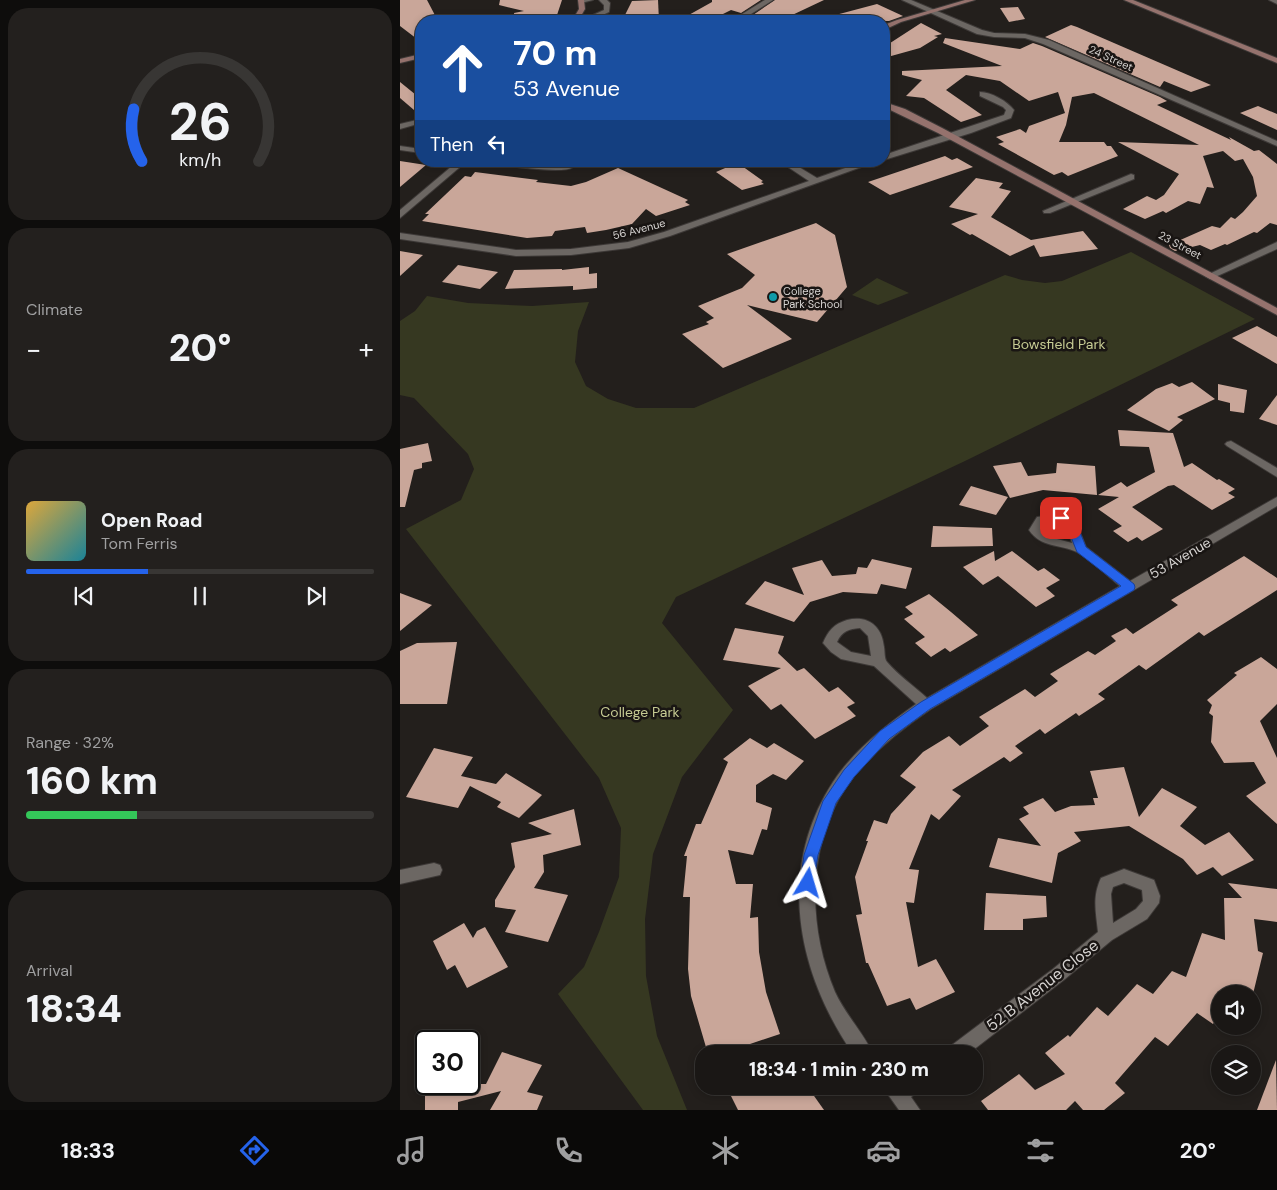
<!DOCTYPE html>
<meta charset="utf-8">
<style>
:root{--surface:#1a1715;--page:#23201e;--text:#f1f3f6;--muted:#9f9fa0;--line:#383634;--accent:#2563eb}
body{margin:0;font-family:"DM Sans",sans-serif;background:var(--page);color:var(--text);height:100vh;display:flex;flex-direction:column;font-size:19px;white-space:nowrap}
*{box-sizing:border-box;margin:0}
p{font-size:16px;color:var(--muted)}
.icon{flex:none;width:28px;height:28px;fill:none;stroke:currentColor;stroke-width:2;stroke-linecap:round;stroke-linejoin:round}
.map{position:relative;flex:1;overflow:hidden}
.details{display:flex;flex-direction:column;gap:8px;padding:8px;background:#0e0d0c;width:400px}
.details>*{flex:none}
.banner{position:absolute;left:15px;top:15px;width:475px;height:152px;border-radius:20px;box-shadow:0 2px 8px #0003,0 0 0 1px var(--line);background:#1a4fa0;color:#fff;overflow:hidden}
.buttons{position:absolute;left:811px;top:985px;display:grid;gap:10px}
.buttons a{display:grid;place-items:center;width:50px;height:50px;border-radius:50%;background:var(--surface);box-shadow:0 2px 8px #0003,0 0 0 1px var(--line);font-size:25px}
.speed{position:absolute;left:15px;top:1030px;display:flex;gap:10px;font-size:25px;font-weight:700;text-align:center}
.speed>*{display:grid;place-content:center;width:65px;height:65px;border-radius:50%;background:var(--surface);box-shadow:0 2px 8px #0003,0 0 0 1px var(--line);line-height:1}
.speed .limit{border:2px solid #111;border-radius:8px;background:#fff;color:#111}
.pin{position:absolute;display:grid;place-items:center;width:42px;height:42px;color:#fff;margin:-21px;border-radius:10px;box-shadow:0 2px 8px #0006}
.me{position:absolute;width:55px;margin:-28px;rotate:7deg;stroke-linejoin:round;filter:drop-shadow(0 0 4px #0008)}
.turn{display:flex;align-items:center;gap:18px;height:105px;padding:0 15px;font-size:22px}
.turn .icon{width:65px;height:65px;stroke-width:2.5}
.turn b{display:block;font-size:35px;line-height:42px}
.then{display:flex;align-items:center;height:48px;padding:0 15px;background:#0003;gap:10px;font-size:19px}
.big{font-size:38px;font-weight:800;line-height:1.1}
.details .widget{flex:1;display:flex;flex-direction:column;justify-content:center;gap:8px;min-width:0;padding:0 18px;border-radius:20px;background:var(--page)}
.details .dial{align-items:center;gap:0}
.dial svg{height:130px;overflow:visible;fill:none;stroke:var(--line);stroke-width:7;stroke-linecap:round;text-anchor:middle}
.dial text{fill:var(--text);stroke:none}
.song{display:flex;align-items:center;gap:15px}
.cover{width:60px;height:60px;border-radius:8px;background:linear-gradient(135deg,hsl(40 70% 55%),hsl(190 70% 35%))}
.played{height:5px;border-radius:2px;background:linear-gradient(90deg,var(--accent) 35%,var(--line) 35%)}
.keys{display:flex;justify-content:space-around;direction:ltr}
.heat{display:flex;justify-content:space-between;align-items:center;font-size:28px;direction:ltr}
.charge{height:8px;border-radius:4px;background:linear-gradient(90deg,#34c759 32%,var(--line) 0)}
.trip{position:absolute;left:295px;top:1045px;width:288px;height:50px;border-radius:20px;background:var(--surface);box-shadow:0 2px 8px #0003,0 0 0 1px var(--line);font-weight:800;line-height:50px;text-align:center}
.tabs{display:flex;height:80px;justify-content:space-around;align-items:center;background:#0a0908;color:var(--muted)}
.tabs .icon{width:35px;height:35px}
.tabs .selected{color:var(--accent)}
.tabs b{font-size:22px;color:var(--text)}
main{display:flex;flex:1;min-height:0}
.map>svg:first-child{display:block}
.green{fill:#363821}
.building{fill:#c9a699}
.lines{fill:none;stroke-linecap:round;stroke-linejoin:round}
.street-casing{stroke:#3d3937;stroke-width:2}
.secondary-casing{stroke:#3d3937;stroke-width:2}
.street{fill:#6c6763;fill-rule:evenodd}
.secondary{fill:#95726d;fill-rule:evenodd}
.route{fill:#2563eb;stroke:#184099}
.culture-dot{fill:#0f9aa8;stroke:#191513;stroke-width:2}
.labels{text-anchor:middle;stroke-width:5;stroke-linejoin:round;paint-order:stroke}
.far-street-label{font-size:11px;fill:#d7d4d2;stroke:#191513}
.far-poi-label{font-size:11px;fill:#d7d4d2;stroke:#191513;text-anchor:start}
.park-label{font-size:14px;fill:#c6cb93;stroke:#191513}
.street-label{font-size:14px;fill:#d7d4d2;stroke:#191513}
.near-street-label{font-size:16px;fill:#d7d4d2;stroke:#191513}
</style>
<main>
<section class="details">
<div class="widget dial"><svg viewBox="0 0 100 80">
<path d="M14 69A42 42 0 1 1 86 69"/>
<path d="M14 69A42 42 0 0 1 9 37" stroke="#2563eb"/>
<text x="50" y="56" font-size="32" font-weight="700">26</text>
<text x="50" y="72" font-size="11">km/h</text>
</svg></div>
<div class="widget"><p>Climate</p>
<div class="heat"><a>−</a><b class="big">20°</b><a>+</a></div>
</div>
<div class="widget">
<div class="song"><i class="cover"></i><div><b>Open Road</b><p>Tom Ferris</p></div></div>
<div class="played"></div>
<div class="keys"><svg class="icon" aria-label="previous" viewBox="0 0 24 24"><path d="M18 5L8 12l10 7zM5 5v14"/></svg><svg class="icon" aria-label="pause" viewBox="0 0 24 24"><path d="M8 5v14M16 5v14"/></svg><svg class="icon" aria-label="next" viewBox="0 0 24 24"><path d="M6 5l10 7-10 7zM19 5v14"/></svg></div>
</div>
<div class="widget"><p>Range · 32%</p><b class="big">160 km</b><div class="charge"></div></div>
<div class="widget"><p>Arrival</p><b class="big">18:34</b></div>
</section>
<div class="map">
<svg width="877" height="1110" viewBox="0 0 877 1110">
<rect width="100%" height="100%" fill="#231f1c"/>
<g class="green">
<polygon points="731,252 855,319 565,461 276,597 262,623 333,710 282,777 253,854 245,919 246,976 257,1036 287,1110 243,1110 158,994 184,967 199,932 219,877 221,828 199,778 6,529 61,500 74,469 68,454 14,398 0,395 0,321 15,311 27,296 68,303 132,306 189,302 178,331 175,362 186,386 208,399 236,408 294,408 605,275 622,280 645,283 662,281"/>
<polygon points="477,278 509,293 478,305 452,295"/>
</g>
<g class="building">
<polygon points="0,0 27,0 38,21 21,21 21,42 0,26"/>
<polygon points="100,0 162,0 155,21 115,21 114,13 124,11 99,5"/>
<polygon points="258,0 259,21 222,21 232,1"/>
<polygon points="312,0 361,0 341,13 331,10 309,21 278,21 312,2"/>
<polygon points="375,0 424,0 388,17 390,21 353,15"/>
<polygon points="477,4 503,16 489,21 429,21 428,17"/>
<polygon points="618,7 625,19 609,22 600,8"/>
<polygon points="521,23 542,34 534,36 538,37 520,48 484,58 484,47"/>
<polygon points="671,25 677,27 811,85 791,92 764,81 760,87 645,37"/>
<polygon points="545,38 620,49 633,43 642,46 760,97 767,101 757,105 831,140 829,137 854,151 859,150 877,164 877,225 870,223 857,233 854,232 827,245 825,244 811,250 800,245 775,251 770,248 769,245 812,226 820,228 831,217 835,219 843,212 857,196 853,177 843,159 835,161 823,151 803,156 814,188 807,187 800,204 788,201 766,213 763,211 745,219 723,209 747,196 756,200 764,195 779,174 718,142 799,145 694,93 672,97 666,125 659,142 704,142 707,146 711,146 718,156 668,176 662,172 654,175 598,144 604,142 596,137 620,129 626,133 629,126 665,113 658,92 629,101 600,81 566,75 546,90 582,115 561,122 524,98 506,96 522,80 502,75 502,71 602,66 543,43"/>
<polygon points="0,82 21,99 21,116 0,98"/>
<polygon points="858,106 877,114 877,130 840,113"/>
<polygon points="545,156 552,160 557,158 573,167 490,195 468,182"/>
<polygon points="0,161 26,165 0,187"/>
<polygon points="332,165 336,168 342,166 363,181 361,182 364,184 342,190 316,172"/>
<polygon points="218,168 288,200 285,202 290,205 256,216 246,209 232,224 206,230 187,233 185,227 155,231 152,236 127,238 22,221 29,214 25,214 65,176 71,177 75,172 138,180 136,182 171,186 186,182"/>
<polygon points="576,178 603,183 599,188 611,191 591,217 631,240 683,231 698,249 640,257 634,245 610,256 572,234 570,235 551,224 578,214 549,207"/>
<polygon points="416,223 435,235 447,287 417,322 347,305 392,339 323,368 282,334 309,324 306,322 314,318 298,306 342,288 355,275 327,254"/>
<polygon points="0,251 23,255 0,276"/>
<polygon points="58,265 98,272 80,289 42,282"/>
<polygon points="189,267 189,274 197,273 197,288 173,290 173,286 105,289 114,270 162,269 162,270"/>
<polygon points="857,326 877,337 877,364 832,338"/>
<polygon points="792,382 815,399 777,417 783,420 769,431 727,410 756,389 772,383 779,387"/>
<polygon points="818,384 847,390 844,413 830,411 830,403 818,400"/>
<polygon points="877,395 877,425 859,419"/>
<polygon points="718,430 773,433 784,467 792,463 817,480 819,479 835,489 828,493 835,497 812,510 774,485 768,486 732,507 763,529 742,541 737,537 728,542 713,531 722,526 698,509 719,497 698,495 721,482 727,487 755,472 749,447 720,446"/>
<polygon points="28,443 32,461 22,463 22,468 14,470 5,507 0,507 0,449"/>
<polygon points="621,462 628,476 656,473 657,463 695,466 697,495 643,490 610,498 593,466"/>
<polygon points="571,486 608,497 596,515 559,505"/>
<polygon points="533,526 592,528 593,546 531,547"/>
<polygon points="594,551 595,561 612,551 638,571 644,568 660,580 646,588 655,596 636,607 598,576 583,585 563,567"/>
<polygon points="844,556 877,578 877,590 804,636 799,632 746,670 739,665 698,694 705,699 679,716 676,713 645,734 640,729 615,746 623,753 610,762 604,757 552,790 561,796 539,820 531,814 509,869 519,870 514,903 506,902 518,967 536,959 555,992 516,1010 510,998 487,1006 468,963 466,963 456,915 462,914 455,877 468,841 466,841 474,820 487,824 491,814 516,787 500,776 523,752 549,736 560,746 589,726 579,717 625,689 635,697 658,681 650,674 688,651 695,655 716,641 711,636 726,628 733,634 778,605 771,600"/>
<polygon points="472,559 512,568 506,589 481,584 477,594 443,592 410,602 394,622 345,604 365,581 404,595 392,568 422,560 432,576 456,574 458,567 467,568"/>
<polygon points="0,593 32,605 0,631"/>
<polygon points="529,594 551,612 578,635 550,652 545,648 531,657 515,643 525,637 504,619 513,614 505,607"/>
<polygon points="335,628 384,636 378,653 397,671 404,668 429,692 438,687 455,703 447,707 456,716 415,739 381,704 371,710 348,686 381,668 323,660"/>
<polygon points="57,642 47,704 0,704 0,651 17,643"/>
<polygon points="861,657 877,669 877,704 860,721 877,758 877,824 846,796 866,783 854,762 824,763 811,742 813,716 809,713 812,705 807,700 837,675 834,673"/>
<polygon points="350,738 367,748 374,743 404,761 386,780 373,774 356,785 356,802 372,808 367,830 362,829 353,855 328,850 336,884 353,884 350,918 358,917 359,952 366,992 380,1034 350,1044 353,1054 308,1054 291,996 288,969 290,897 283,897 287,856 284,856 296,824 301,824 328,762 323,759"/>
<polygon points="34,748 73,757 61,776 96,784 106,773 142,795 119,818 97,807 101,802 70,786 58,808 6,797"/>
<polygon points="724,767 739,817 762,788 797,807 780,826 805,845 829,832 854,860 822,876 813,867 797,875 783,859 729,826 674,832 681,841 658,853 652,883 589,867 598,838 641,846 619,819 629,814 623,807 643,798 655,812 671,806 695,805 693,798 698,798 690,771"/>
<polygon points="174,809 181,845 143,855 144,872 134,888 168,895 148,942 105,932 116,910 95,907 95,900 115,867 111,843 152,834 128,823"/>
<polygon points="828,883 877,889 877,922 854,919 858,951 863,953 853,994 820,994 820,1014 813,1024 797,1013 768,1046 755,1037 715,1083 725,1093 704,1110 683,1110 675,1101 666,1110 588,1110 581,1101 619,1074 635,1090 665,1074 645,1053 668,1035 670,1037 697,1007 708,1016 737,984 753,994 772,971 786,977 802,933 825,940 824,898 842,898"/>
<polygon points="586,893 646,896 647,917 623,919 623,930 584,930"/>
<polygon points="64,923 73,938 77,931 85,927 108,967 67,988 55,965 47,970 33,941"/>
<polygon points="102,1052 142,1065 127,1092 143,1096 137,1110 90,1110 101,1091 58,1102 58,1110 25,1110 25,1084 86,1084"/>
<polygon points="876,1060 877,1110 857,1110"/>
<polygon points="326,1086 407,1086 424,1110 338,1110"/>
</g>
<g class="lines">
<g class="street-casing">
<g id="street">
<polygon points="178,0 193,0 181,3"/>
<polygon points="199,0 207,0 210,3 209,12 194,19 176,18 176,16 193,15 204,10 204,5"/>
<polygon points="365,0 373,0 340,21 331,21"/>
<polygon points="502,0 511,0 582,30 594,33 625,34 649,40 877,141 877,146 643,44 625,38 594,37 577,34"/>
<polygon points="869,0 877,0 877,4"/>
<path d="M580 92C591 92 607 101 614 110L611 118 571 133 484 160V155L604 115 606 110 603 107 580 96Z"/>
<polygon points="21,119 21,123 0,129 0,124"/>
<polygon points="0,146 21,149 21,153 0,150"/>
<polygon points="58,161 67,161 0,218 0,210"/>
<path d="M87 161 169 164 173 167C163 175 107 165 91 164Z"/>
<polygon points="379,161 389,161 417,178 465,161 478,161 270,236 229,248 171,255 116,256 0,239 0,233 116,250 171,249 228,242 264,232 409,181"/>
<polygon points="731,174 734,175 734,179 650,213 644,213 643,211"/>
<polygon points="877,242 877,249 813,278 810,279 805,276"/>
<polygon points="831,441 877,468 877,477 827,446 825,444 827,442"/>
<path d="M877 497V506L531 709C503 728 476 749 454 776 406 837 406 923 435 992 445 1014 463 1032 473 1054H453C397 972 376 870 433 782 454 750 485 726 516 704L474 666 441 659 431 652 423 643C428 631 434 624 447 620 468 615 482 626 484 647 485 652 484 658 487 662 498 675 514 686 527 698L720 586C707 576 693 560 677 552 660 544 641 548 629 530L637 517 661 514 676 522 686 547 730 581ZM659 522 667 527 672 543 653 538 642 529 645 524ZM460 628 468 636 471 656 451 652 437 642C442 631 449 629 460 628Z"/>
<polygon points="34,863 40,865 42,870 40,875 0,884 0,870"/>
<path d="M724 869 754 880 760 896 759 903 747 919 712 940 665 979 568 1054H545L548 1048 653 969 698 932C696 912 692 897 701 878ZM724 883 742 890 743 901 736 909 713 923 711 894 713 887Z"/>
<polygon points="482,1086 520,1086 517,1092 511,1097 520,1110 499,1110"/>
</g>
</g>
<g class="secondary-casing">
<g id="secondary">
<polygon points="178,0 184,0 185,9 178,21 172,21 179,9"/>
<polygon points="565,0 575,0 501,22 484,30 484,25 497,20"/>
<polygon points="724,0 733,0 877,58 877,63"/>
<polygon points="21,54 21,58 0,63 0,59"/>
<polygon points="484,102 505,109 544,129 877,308 877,315 538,133 484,107"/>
</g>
</g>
<use href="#street" class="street"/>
<use href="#secondary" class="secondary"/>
</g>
<polygon class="route" points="661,515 676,522 686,547 734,584 735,587 734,590 530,709 489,739 454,777 436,803 418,855 413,887 408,889 403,887 400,883 404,855 423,801 444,770 480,731 521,702 721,586 677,552 667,527 655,518"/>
<circle class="culture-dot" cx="373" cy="297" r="5"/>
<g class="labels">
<g class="far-street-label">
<text transform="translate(711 58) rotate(24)" y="4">24 Street</text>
<text transform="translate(239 229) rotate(-14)" y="4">56 Avenue</text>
<text transform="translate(780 245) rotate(28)" y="4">23 Street</text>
</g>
<g class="far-poi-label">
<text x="383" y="295">College<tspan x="383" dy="13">Park School</tspan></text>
</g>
<g class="park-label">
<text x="659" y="349">Bowsfield Park</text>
<text x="240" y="717">College Park</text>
</g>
<g class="street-label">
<text transform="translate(780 558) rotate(-30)" y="5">53 Avenue</text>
</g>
<g class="near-street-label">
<text transform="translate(642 985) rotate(-38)" y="6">52 B Avenue Close</text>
</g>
</g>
</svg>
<div class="buttons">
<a><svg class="icon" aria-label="sound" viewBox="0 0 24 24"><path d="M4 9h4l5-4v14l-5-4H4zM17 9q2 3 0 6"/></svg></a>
<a><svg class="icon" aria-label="layers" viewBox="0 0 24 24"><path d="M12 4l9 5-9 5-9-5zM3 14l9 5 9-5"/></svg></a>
</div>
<div class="speed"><div class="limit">30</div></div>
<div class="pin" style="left:661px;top:518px;background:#d93025"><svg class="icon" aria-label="arrive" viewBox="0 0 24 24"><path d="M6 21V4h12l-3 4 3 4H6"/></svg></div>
<svg class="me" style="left:408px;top:883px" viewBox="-20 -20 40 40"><path d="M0-17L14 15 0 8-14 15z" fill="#2563eb" stroke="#fff" stroke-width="4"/></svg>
<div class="trip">18:34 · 1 min · 230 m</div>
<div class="banner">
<div class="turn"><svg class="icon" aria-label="ahead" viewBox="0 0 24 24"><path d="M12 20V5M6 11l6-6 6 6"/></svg><div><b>70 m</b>53 Avenue</div></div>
<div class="then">Then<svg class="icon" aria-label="left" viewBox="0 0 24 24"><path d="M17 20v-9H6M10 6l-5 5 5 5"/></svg></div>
</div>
</div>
</main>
<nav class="tabs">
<b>18:33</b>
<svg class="icon selected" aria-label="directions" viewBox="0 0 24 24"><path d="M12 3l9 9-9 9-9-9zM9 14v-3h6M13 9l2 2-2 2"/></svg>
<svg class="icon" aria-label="music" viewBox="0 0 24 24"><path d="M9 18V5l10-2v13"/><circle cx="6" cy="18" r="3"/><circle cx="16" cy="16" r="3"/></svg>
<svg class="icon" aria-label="phone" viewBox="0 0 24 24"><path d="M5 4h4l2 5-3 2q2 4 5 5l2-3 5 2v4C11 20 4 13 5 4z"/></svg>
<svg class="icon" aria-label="climate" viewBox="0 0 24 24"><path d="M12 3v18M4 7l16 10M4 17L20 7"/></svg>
<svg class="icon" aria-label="car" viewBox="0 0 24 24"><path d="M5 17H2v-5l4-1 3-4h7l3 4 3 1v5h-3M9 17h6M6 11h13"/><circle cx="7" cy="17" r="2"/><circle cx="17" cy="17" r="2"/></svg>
<svg class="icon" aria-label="filters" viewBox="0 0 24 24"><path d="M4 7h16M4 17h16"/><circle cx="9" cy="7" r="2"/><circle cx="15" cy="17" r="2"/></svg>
<b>20°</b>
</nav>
